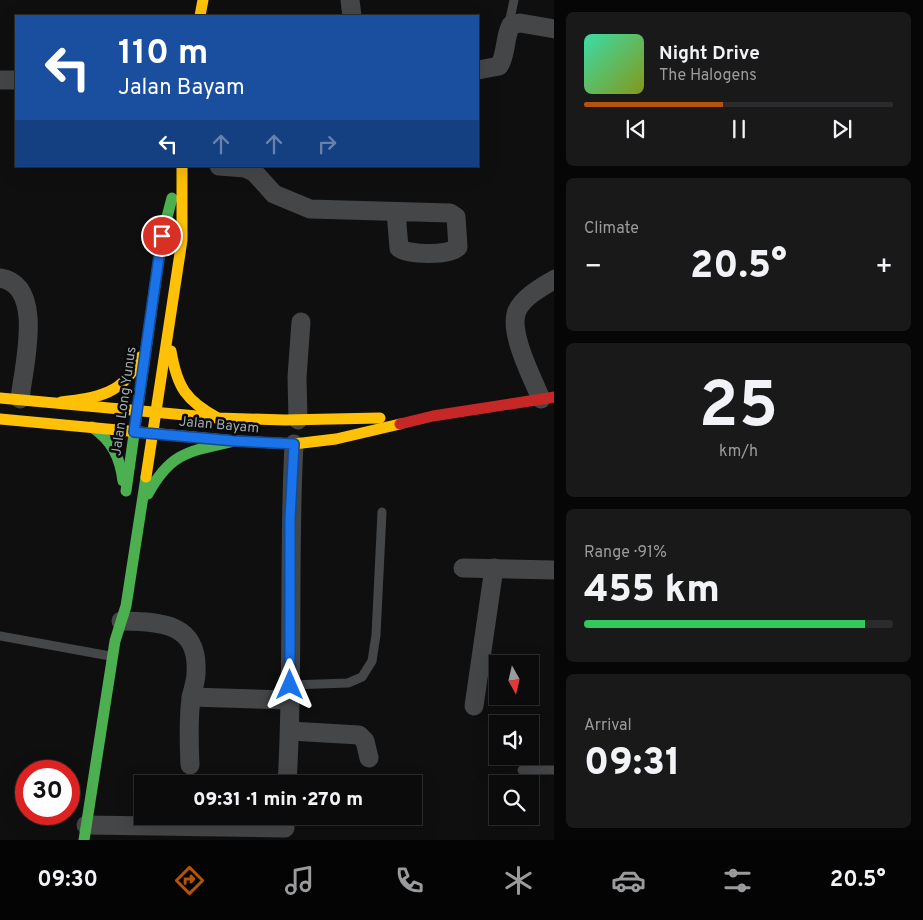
<!DOCTYPE html>
<meta charset="utf-8">
<style>
:root{--surface:#0b0b0c;--page:#19191a;--text:#f1f3f6;--muted:#9a9b9d;--line:#2b2b2d;--accent:#b45309}
body{margin:0;font-family:Overpass,sans-serif;background:var(--page);color:var(--text);height:100vh;display:flex;flex-direction:column;font-size:19px;white-space:nowrap}
*{box-sizing:border-box;margin:0}
p{font-size:16px;color:var(--muted)}
.icon{flex:none;width:28px;height:28px;fill:none;stroke:currentColor;stroke-width:2;stroke-linecap:round;stroke-linejoin:round}
.map{position:relative;flex:1;overflow:hidden}
.drawer{display:flex;flex-direction:column;gap:12px;padding:12px;background:#060607;width:369px}
.drawer>*{flex:none}
.hud{position:absolute;left:15px;top:15px;width:464px;height:152px;border-radius:0px;box-shadow:0 5px 20px #0002,0 0 0 1px var(--line);background:#1a4fa0;color:#fff;overflow:hidden}
.needle{width:32px;rotate:172deg}
.buttons{position:absolute;left:489px;top:655px;display:grid;gap:10px}
.buttons a{display:grid;place-items:center;width:50px;height:50px;border-radius:0px;background:var(--surface);box-shadow:0 5px 20px #0002,0 0 0 1px var(--line);font-size:25px}
.speed{position:absolute;left:15px;top:760px;display:flex;gap:10px;font-size:25px;font-weight:700;text-align:center}
.speed>*{display:grid;place-content:center;width:65px;height:65px;border-radius:50%;background:var(--surface);box-shadow:0 5px 20px #0002,0 0 0 1px var(--line);line-height:1}
.speed .limit{border:8px solid #d22;background:#fff;color:#111}
.pin{position:absolute;display:grid;place-items:center;width:42px;height:42px;color:#fff;margin:-21px;border:2px solid #fff;border-radius:50%;box-shadow:0 1px 5px #0007}
.me{position:absolute;width:55px;margin:-28px;rotate:0deg;stroke-linejoin:round;filter:drop-shadow(0 0 4px #0008)}
.turn{display:flex;align-items:center;gap:18px;height:105px;padding:0 20px;font-size:22px}
.turn .icon{width:65px;height:65px;stroke-width:2.5}
.turn b{display:block;font-size:35px;line-height:42px}
.lanes{display:flex;align-items:center;height:48px;padding:0 20px;background:#0003;justify-content:center;gap:25px;direction:ltr}
.lanes .off{opacity:.35}
.big{font-size:38px;font-weight:800;line-height:1.1}
.drawer .widget{flex:1;display:flex;flex-direction:column;justify-content:center;gap:8px;min-width:0;padding:0 18px;border-radius:8px;background:var(--page)}
.drawer .dial{align-items:center;gap:0}
.dial b{font-size:65px;line-height:1}
.song{display:flex;align-items:center;gap:15px}
.cover{width:60px;height:60px;border-radius:8px;background:linear-gradient(135deg,hsl(160 70% 55%),hsl(70 70% 35%))}
.played{height:5px;border-radius:2px;background:linear-gradient(90deg,var(--accent) 45%,var(--line) 45%)}
.keys{display:flex;justify-content:space-around;direction:ltr}
.heat{display:flex;justify-content:space-between;align-items:center;font-size:28px;direction:ltr}
.charge{height:8px;border-radius:4px;background:linear-gradient(90deg,#34c759 91%,var(--line) 0)}
.trip{position:absolute;left:134px;top:775px;width:288px;height:50px;border-radius:0px;background:var(--surface);box-shadow:0 5px 20px #0002,0 0 0 1px var(--line);font-weight:800;line-height:50px;text-align:center}
.tab-bar{display:flex;height:80px;justify-content:space-around;align-items:center;background:#040405;color:var(--muted)}
.tab-bar .icon{width:35px;height:35px}
.tab-bar .active{color:var(--accent)}
.tab-bar b{font-size:22px;color:var(--text)}
main{display:flex;flex:1;min-height:0}
.map>svg:first-child{display:block}
.lines{fill:none;stroke-linecap:round;stroke-linejoin:round}
.lane{stroke:#444648;stroke-width:9}
.street{stroke:#444648;stroke-width:19}
.fast{stroke:#4caf50;stroke-width:11}
.slow{stroke:#ffc107;stroke-width:11}
.jam{stroke:#c62828;stroke-width:11}
.route-casing{stroke:#114b97;stroke-width:12}
.route{stroke:#1a73e8;stroke-width:9}
.labels{text-anchor:middle;stroke-width:5;stroke-linejoin:round;paint-order:stroke}
.street-label{font-size:14px;fill:#a0abb0;stroke:#0a0a0b}
</style>
<main>
<div class="map">
<svg width="555" height="840" viewBox="0 0 555 840">
<rect width="100%" height="100%" fill="#0f0f10"/>
<g class="lines">
<g class="lane">
<polyline points="511,25 510,19 514,0"/>
<polyline points="0,636 110,656"/>
<polyline points="290,685 348,683 362,677 372,661 376,635 382,512"/>
<polyline points="522,770 555,770"/>
</g>
<g class="street">
<polyline points="350,0 352,16"/>
<path d="M478 70 499 66C507 54 504 38 511 25L520 23 555 29"/>
<polyline points="0,80 16,80"/>
<path d="M219 166 245 168 254 172 274 194 310 209 450 213 456 217 458 247C449 256 409 255 399 248L396 212"/>
<path d="M0 278C46 285 23 368 20 399"/>
<path d="M541 399C533 379 508 332 517 311 523 297 542 287 555 279"/>
<polyline points="298,420 297,377 301,322"/>
<polyline points="463,568 555,570"/>
<path d="M121 621C160 622 199 622 196 673 196 682 192 691 191 699 188 721 189 743 190 765"/>
<polyline points="191,697 290,700"/>
<polyline points="474,706 494,568"/>
<polyline points="290,731 359,735 365,741 369,758"/>
<path d="M287 784C294 671 288 557 294 444"/>
<polyline points="86,825 285,828"/>
</g>
<g class="fast">
<path d="M92 427C112 441 120 457 123 481"/>
<polyline points="126,491 162,236 172,198"/>
<path d="M148 494C171 451 191 451 235 441"/>
<polyline points="84,840 115,641 126,606 146,477"/>
</g>
<g class="slow">
<polyline points="200,16 203,0"/>
<path d="M171 351C177 387 186 401 218 418"/>
<polyline points="0,398 218,418 285,420 380,418"/>
<path d="M61 402C97 398 125 394 140 357"/>
<polyline points="0,419 235,441 294,444 336,439 400,424"/>
<polyline points="146,477 182,240 182,166"/>
</g>
<polyline class="jam" points="400,424 433,416 555,397"/>
</g>
<g class="lines">
<g class="route-casing">
<polyline id="route" points="162,236 134,432 235,441 294,444 290,519 290,685"/>
</g>
<use href="#route" class="route"/>
</g>
<g class="labels">
<g class="street-label">
<text transform="translate(123 401) rotate(-82)" y="5">Jalan Long Yunus</text>
<text transform="translate(219 424) rotate(5)" y="5">Jalan Bayam</text>
</g>
</g>
</svg>
<div class="buttons">
<a><svg class="needle" viewBox="-14 -14 28 28"><path d="M0-13l5 13h-10z" fill="#e53935"/><path d="M0 13l5-13h-10z" fill="#9a9b9d"/></svg></a>
<a><svg class="icon" aria-label="sound" viewBox="0 0 24 24"><path d="M4 9h4l5-4v14l-5-4H4zM17 9q2 3 0 6"/></svg></a>
<a><svg class="icon" aria-label="search" viewBox="0 0 24 24"><circle cx="10" cy="10" r="6"/><path d="M15 15l6 6"/></svg></a>
</div>
<div class="speed"><div class="limit">30</div></div>
<div class="pin" style="left:162px;top:236px;background:#d93025"><svg class="icon" aria-label="arrive" viewBox="0 0 24 24"><path d="M6 21V4h12l-3 4 3 4H6"/></svg></div>
<svg class="me" style="left:290px;top:685px" viewBox="-20 -20 40 40"><path d="M0-17L14 15 0 8-14 15z" fill="#1a73e8" stroke="#fff" stroke-width="4"/></svg>
<div class="trip">09:31 · 1 min · 270 m</div>
<div class="hud">
<div class="turn"><svg class="icon" aria-label="left" viewBox="0 0 24 24"><path d="M17 20v-9H6M10 6l-5 5 5 5"/></svg><div><b>110 m</b>Jalan Bayam</div></div>
<div class="lanes"><svg class="icon" aria-label="left" viewBox="0 0 24 24"><path d="M17 20v-9H6M10 6l-5 5 5 5"/></svg><svg class="icon off" aria-label="ahead" viewBox="0 0 24 24"><path d="M12 20V5M6 11l6-6 6 6"/></svg><svg class="icon off" aria-label="ahead" viewBox="0 0 24 24"><path d="M12 20V5M6 11l6-6 6 6"/></svg><svg class="icon off" aria-label="right" viewBox="0 0 24 24"><path d="M7 20v-9h11M14 6l5 5-5 5"/></svg></div>
</div>
</div>
<section class="drawer">
<div class="widget">
<div class="song"><i class="cover"></i><div><b>Night Drive</b><p>The Halogens</p></div></div>
<div class="played"></div>
<div class="keys"><svg class="icon" aria-label="previous" viewBox="0 0 24 24"><path d="M18 5L8 12l10 7zM5 5v14"/></svg><svg class="icon" aria-label="pause" viewBox="0 0 24 24"><path d="M8 5v14M16 5v14"/></svg><svg class="icon" aria-label="next" viewBox="0 0 24 24"><path d="M6 5l10 7-10 7zM19 5v14"/></svg></div>
</div>
<div class="widget"><p>Climate</p>
<div class="heat"><a>−</a><b class="big">20.5°</b><a>+</a></div>
</div>
<div class="widget dial"><b>25</b><p>km/h</p></div>
<div class="widget"><p>Range · 91%</p><b class="big">455 km</b><div class="charge"></div></div>
<div class="widget"><p>Arrival</p><b class="big">09:31</b></div>
</section>
</main>
<nav class="tab-bar">
<b>09:30</b>
<svg class="icon active" aria-label="directions" viewBox="0 0 24 24"><path d="M12 3l9 9-9 9-9-9zM9 14v-3h6M13 9l2 2-2 2"/></svg>
<svg class="icon" aria-label="music" viewBox="0 0 24 24"><path d="M9 18V5l10-2v13"/><circle cx="6" cy="18" r="3"/><circle cx="16" cy="16" r="3"/></svg>
<svg class="icon" aria-label="phone" viewBox="0 0 24 24"><path d="M5 4h4l2 5-3 2q2 4 5 5l2-3 5 2v4C11 20 4 13 5 4z"/></svg>
<svg class="icon" aria-label="climate" viewBox="0 0 24 24"><path d="M12 3v18M4 7l16 10M4 17L20 7"/></svg>
<svg class="icon" aria-label="car" viewBox="0 0 24 24"><path d="M5 17H2v-5l4-1 3-4h7l3 4 3 1v5h-3M9 17h6M6 11h13"/><circle cx="7" cy="17" r="2"/><circle cx="17" cy="17" r="2"/></svg>
<svg class="icon" aria-label="filters" viewBox="0 0 24 24"><path d="M4 7h16M4 17h16"/><circle cx="9" cy="7" r="2"/><circle cx="15" cy="17" r="2"/></svg>
<b>20.5°</b>
</nav>
